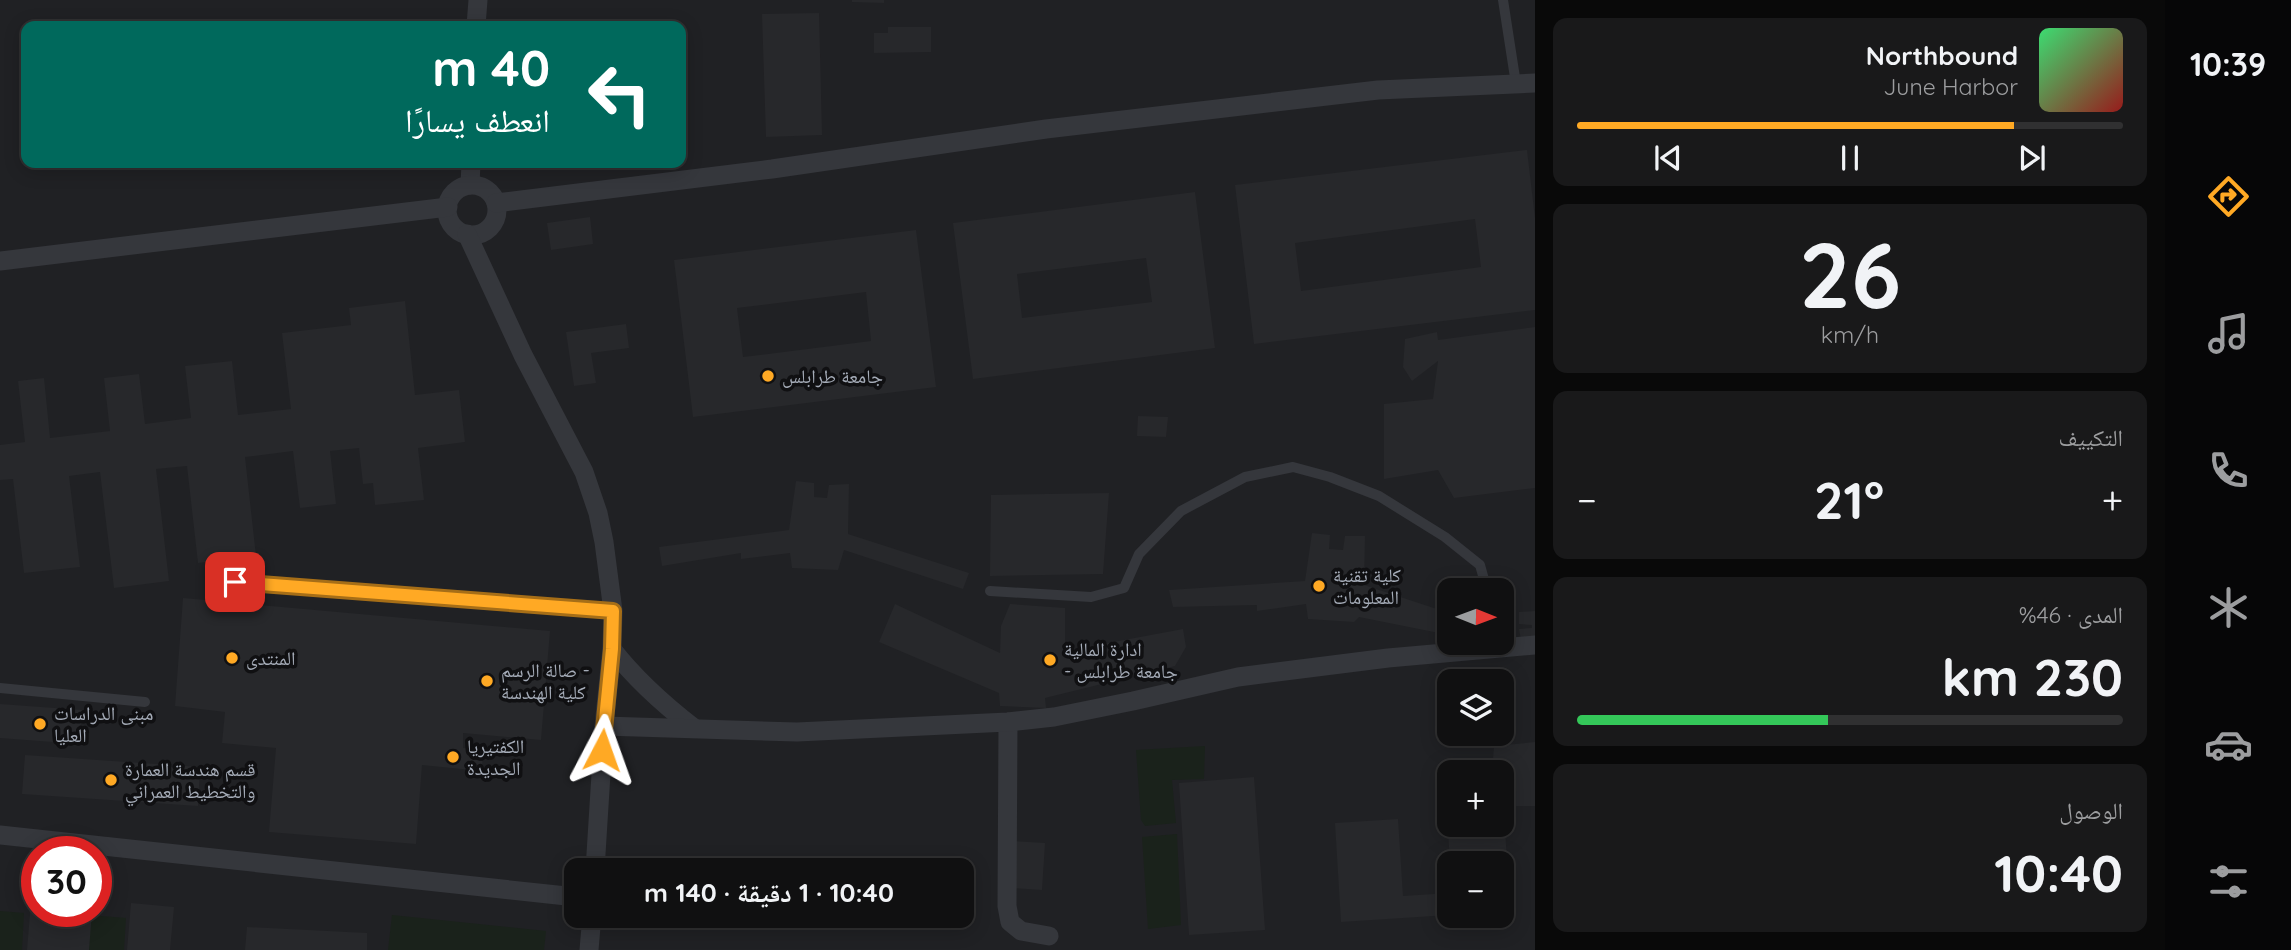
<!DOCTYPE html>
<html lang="ar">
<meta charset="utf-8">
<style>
:root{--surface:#101011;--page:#19191a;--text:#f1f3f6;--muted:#9c9d9f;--line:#303031;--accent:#ffa924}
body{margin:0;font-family:Quicksand,"Noto Naskh Arabic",sans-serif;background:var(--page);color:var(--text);direction:rtl;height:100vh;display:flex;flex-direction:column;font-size:26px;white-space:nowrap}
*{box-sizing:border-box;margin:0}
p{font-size:23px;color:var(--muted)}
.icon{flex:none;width:38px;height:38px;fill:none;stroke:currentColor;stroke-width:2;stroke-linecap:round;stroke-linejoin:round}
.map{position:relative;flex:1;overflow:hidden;direction:ltr}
.sheet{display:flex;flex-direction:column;gap:18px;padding:18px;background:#090909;width:630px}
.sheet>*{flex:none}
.hud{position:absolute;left:21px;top:21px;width:665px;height:147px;border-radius:14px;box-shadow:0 4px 18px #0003,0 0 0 2px var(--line);direction:rtl;background:#00695c;color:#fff;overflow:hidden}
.needle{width:46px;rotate:91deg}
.buttons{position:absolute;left:1437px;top:578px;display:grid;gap:14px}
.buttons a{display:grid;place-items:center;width:77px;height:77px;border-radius:14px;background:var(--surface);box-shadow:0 4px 18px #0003,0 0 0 2px var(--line);font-size:35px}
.speed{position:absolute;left:21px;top:836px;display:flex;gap:14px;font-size:35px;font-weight:700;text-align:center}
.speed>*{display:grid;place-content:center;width:91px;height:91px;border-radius:50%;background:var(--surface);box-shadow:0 4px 18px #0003,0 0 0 2px var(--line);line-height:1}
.speed .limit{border:10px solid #d22;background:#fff;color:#111}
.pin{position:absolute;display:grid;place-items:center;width:60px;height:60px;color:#fff;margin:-30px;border-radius:14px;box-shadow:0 4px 10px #0006}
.me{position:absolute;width:77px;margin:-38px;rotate:4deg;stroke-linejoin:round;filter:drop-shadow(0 0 5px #0008)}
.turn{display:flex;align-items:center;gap:24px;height:147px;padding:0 21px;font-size:32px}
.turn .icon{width:91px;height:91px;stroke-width:2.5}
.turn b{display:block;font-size:49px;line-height:60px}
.big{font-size:52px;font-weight:800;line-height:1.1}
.sheet .tile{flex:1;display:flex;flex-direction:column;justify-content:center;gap:10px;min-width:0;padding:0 24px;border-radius:14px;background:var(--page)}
.sheet .dial{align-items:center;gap:0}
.dial b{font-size:91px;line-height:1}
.song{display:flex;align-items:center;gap:21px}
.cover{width:84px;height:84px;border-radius:10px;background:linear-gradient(135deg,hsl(140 70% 55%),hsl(0 70% 35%))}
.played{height:7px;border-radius:4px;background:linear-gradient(90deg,var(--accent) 80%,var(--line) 80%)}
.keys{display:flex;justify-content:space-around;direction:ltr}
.heat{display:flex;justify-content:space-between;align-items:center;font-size:38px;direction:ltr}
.charge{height:10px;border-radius:5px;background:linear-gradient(90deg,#34c759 46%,var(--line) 0)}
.trip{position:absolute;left:564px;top:858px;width:410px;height:70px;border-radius:14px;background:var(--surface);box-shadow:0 4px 18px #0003,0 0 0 2px var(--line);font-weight:800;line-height:70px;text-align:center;direction:rtl}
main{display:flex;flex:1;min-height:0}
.tabs{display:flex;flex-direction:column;width:126px;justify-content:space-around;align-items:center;background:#060607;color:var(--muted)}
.tabs .icon{width:49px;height:49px}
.tabs .active{color:var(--accent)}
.tabs b{font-size:32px;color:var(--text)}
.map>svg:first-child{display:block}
.built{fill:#202124;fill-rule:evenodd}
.green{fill:#1a221b}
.building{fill:#27282b;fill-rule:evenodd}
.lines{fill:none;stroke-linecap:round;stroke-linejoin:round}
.service{stroke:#35373c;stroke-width:10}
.minor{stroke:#35373c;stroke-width:19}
.route-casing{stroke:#a66e17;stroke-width:18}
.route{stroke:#ffa924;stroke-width:12}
.poi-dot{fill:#ffa924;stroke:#101012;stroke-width:2.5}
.labels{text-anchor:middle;stroke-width:7;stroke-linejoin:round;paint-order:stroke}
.poi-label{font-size:19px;fill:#a5acb8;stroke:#101012;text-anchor:start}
</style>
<main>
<nav class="tabs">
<b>10:39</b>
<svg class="icon active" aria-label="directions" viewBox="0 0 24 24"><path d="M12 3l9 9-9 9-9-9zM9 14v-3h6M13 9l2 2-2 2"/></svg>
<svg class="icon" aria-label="music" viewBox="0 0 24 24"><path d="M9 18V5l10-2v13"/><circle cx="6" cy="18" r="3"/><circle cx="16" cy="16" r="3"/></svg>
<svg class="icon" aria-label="phone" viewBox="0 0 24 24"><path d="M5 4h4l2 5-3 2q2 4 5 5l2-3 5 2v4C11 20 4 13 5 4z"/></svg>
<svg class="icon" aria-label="climate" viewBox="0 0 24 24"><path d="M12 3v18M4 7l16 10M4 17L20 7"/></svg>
<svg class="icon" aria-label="car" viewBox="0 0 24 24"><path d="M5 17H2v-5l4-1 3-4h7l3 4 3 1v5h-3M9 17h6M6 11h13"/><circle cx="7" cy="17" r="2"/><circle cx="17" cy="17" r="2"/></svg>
<svg class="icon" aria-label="filters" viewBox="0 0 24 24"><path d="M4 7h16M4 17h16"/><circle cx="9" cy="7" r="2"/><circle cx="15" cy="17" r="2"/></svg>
</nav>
<section class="sheet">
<div class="tile">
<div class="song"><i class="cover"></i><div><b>Northbound</b><p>June Harbor</p></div></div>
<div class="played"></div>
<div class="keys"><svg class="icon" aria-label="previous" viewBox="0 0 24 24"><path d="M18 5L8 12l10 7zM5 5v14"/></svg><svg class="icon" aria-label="pause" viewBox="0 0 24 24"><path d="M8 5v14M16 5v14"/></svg><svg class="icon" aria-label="next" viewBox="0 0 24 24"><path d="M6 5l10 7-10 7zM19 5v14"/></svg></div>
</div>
<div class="tile dial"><b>26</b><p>km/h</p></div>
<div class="tile"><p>التكييف</p>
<div class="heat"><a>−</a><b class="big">21°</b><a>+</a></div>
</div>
<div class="tile"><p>المدى · 46%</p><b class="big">230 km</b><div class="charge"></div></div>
<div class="tile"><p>الوصول</p><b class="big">10:40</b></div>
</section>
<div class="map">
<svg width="1535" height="950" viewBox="0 0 1535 950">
<rect width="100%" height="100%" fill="#151517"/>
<path class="built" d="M0 0H1535V950H0ZM26 26H681V163H26ZM1449 590H1502V642H1449ZM1449 681H1502V733H1449ZM1449 772H1502V824H1449ZM37 852H96V912H37ZM1449 863H1502V915H1449ZM576 870H961V915H576Z"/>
<g class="green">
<polygon points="1205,746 1204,779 1172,780 1176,823 1145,826 1141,820 1136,750"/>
<polygon points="1177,834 1181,925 1148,929 1142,837"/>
<polygon points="0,911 24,913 22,950 0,950"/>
<polygon points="89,915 126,918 124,950 87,950"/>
<polygon points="392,915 546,931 544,950 388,950"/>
</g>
<g class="building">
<polygon points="852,0 884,0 884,3 852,2"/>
<polygon points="819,13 822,135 766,137 762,14"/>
<polygon points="888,27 931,27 931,52 874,53 874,33 888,33"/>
<path d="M1527 150 1535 218V310L1254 344 1235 185ZM1475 219 1481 267 1301 291 1295 243Z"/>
<path d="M1195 192 1215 348 973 379 953 223ZM1146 258 1152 302 1022 318 1017 274Z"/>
<polygon points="590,217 593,244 551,250 547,223"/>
<path d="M916 230 936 387 693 417 674 260ZM866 292 871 341 743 357 737 308Z"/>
<polygon points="405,301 415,395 459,390 465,442 418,448 424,500 375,505 373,483 363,484 359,448 330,451 336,504 300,508 293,451 245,457 256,556 198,563 187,466 156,469 169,581 114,588 100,472 69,476 80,567 24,573 13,479 0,480 0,445 25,442 18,381 44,378 50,438 110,431 104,378 139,374 145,424 191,418 185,366 232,361 238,415 291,409 282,333 351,325 349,308"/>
<polygon points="626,324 629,348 591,353 596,383 574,386 566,332"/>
<polygon points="1535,327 1535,488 1454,498 1438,470 1384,479 1384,404 1433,399 1438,361 1412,381 1403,367 1405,339 1437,332 1438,340"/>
<polygon points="1138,416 1168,417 1166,437 1137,436"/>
<polygon points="796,481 814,483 814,497 827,498 829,485 849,484 848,534 969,573 963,589 844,550 838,570 792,568 790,553 741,559 741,553 662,566 659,547 789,530"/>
<polygon points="1109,493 1103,574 990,576 991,495"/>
<polygon points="1312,533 1330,535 1329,549 1343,550 1345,536 1365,536 1364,585 1449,613 1449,635 1359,617 1354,622 1308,619 1306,604 1257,611 1257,605 1173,607 1169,590 1305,581"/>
<polygon points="183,598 550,631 541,740 463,733 463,748 483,750 482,771 422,765 416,844 269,832 276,748 222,743 225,712 175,706"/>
<polygon points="895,604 1000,653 1001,626 1010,604 1065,608 1065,651 1183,629 1186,647 1175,666 1045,698 1046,708 1000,706 999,693 879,642"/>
<polygon points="1535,611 1535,640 1521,640 1519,629 1532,628 1532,625 1519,624 1519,612"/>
<polygon points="0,704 82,710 79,744 0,738"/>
<polygon points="1535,742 1535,806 1511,806 1511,785 1502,788 1502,772 1492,772 1494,746"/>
<polygon points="25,755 200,767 198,806 22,794"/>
<polygon points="1254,777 1265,930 1189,935 1179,783"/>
<polygon points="1398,819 1403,896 1449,893 1449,915 1341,922 1335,823"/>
<polygon points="1505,828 1510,912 1502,912 1502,863 1450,863 1448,831"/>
<polygon points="1014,841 1045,843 1042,890 1011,888"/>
<polygon points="32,889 37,890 37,912 92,912 89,950 27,950"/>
<polygon points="131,903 174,907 170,950 127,950"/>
<polygon points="247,927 367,933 367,950 245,950"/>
</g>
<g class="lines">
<g class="service">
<polyline points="1503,0 1516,84"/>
<polyline points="235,582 613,611"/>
<polyline points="990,591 1091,597 1124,588 1139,554 1181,511 1245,477 1293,467 1330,477 1379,496 1445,537 1480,565 1487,590"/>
<polyline points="0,688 145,702"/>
</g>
<g class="minor">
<polyline points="476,26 478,0"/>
<polyline points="470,185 471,163"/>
<circle cx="472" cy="210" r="25"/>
<polyline points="496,203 772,169 1046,129 1378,90 1535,83"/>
<polyline points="467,234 523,355 584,472 598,513 604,542 613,611 612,649 604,726 595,870"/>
<polyline points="0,261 448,207"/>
<path d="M612 649C636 680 663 704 694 728"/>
<polyline points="1008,722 1007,906 1010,922 1021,931 1049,936"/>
<polyline points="604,726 797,732 1008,722 1054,717 1133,701 1238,677 1388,658 1535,645"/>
<polyline points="0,835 576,897"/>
<polyline points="589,950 592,915"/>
</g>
</g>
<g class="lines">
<g class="route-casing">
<polyline id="route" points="235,582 613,611 612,649 602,750"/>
</g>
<use href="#route" class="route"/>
</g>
<g class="poi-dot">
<circle cx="768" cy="376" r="7"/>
<circle cx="1319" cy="586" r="7"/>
<circle cx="232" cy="658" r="7"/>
<circle cx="1050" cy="660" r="7"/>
<circle cx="487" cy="681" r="7"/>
<circle cx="40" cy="724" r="7"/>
<circle cx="453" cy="757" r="7"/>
<circle cx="111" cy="780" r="7"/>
</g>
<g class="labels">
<g class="poi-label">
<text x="782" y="383">جامعة طرابلس</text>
<text x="1333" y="582">كلية تقنية<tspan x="1333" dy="22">المعلومات</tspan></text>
<text x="1064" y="656">ادارة المالية<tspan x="1064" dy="22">- جامعة طرابلس</tspan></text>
<text x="246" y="665">المنتدى</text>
<text x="501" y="677">صالة الرسم -<tspan x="501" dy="22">كلية الهندسة</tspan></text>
<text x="54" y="720">مبنى الدراسات<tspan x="54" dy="22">العليا</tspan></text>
<text x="467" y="753">الكفتيريا<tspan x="467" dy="22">الجديدة</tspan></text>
<text x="125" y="776">قسم هندسة العمارة<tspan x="125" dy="22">والتخطيط العمراني</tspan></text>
</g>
</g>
</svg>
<div class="buttons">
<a><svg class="needle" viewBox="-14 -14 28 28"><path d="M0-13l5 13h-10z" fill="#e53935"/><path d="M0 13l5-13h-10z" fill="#9c9d9f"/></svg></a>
<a><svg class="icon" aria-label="layers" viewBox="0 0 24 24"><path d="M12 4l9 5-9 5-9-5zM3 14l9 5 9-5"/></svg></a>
<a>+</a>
<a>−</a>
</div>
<div class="speed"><div class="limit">30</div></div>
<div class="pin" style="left:235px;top:582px;background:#d93025"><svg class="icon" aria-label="arrive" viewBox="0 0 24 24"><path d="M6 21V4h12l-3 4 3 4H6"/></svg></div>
<svg class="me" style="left:602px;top:750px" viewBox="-20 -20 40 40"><path d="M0-17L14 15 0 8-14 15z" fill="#ffa924" stroke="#fff" stroke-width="4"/></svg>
<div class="trip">10:40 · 1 دقيقة · 140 m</div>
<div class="hud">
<div class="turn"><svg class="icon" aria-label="left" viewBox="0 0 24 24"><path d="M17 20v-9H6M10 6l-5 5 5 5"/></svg><div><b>40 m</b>انعطف يسارًا</div></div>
</div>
</div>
</main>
